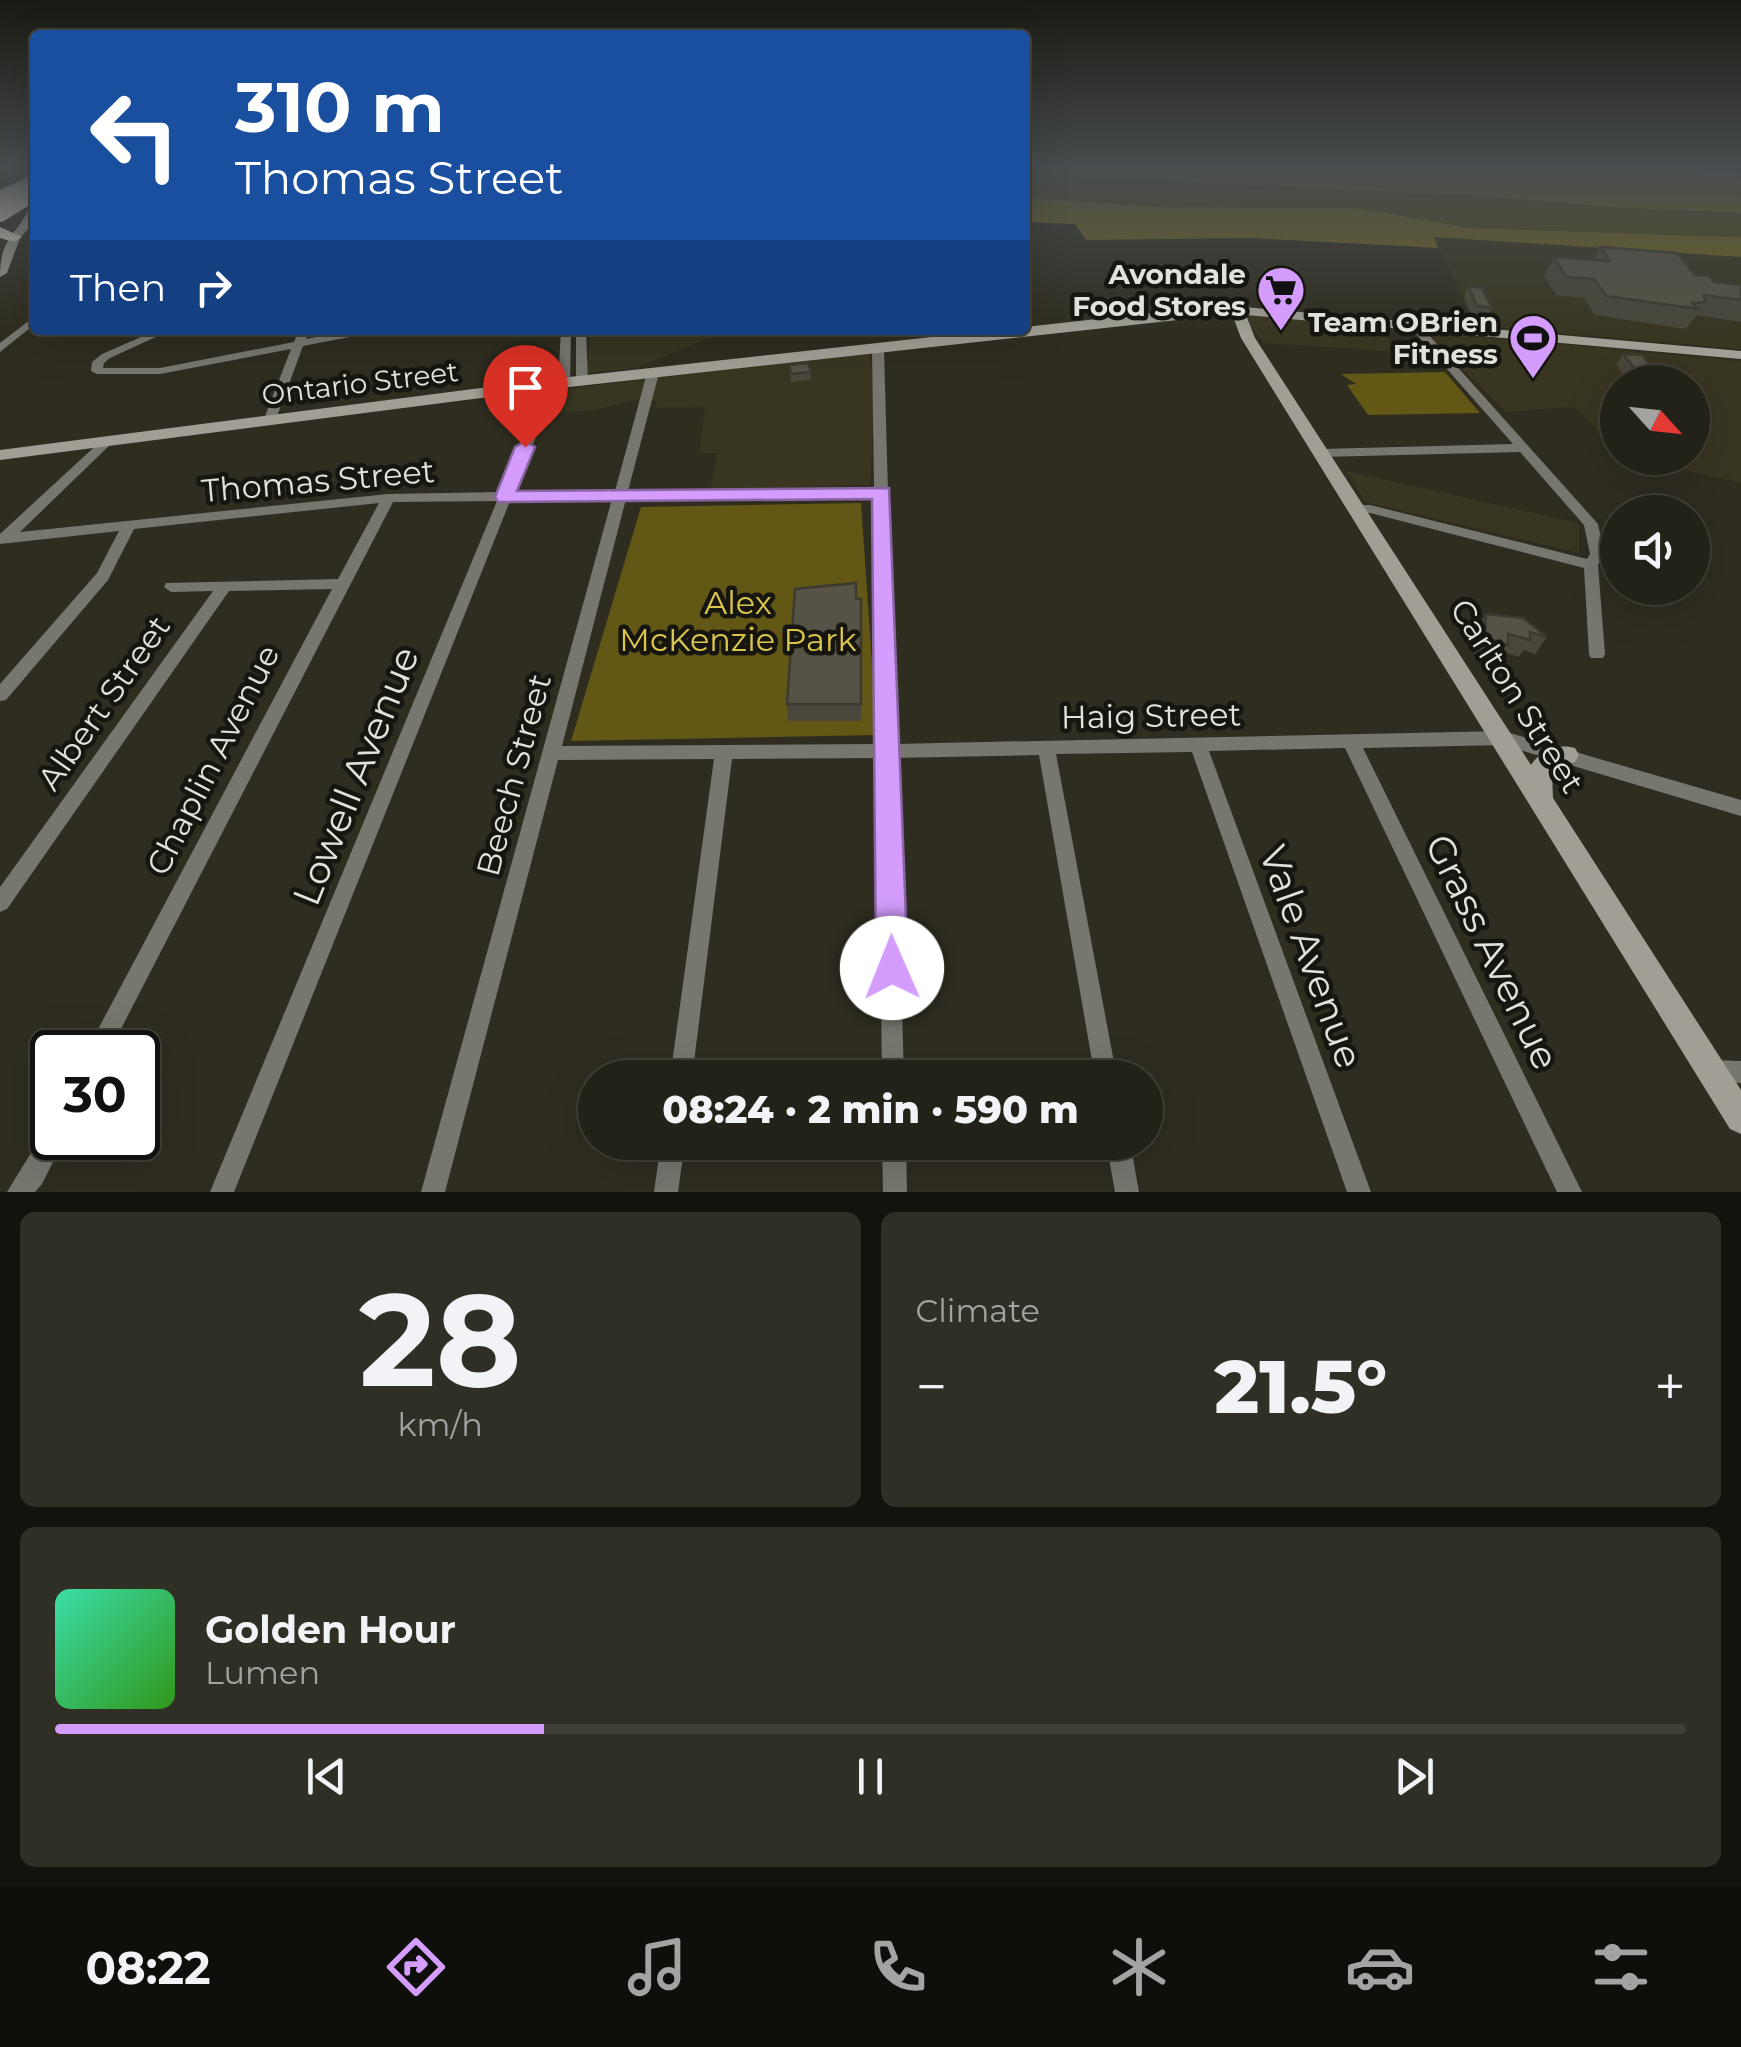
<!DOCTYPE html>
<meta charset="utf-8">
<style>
:root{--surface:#232218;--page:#2f2f25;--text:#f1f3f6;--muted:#a3a4a2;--line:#403f37;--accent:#d39cfd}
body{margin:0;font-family:Montserrat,sans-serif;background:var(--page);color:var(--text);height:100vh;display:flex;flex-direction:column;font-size:38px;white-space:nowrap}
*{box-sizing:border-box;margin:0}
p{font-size:32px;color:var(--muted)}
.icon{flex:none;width:55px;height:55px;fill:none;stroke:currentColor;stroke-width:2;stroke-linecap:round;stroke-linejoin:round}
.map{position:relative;height:1192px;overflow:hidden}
.details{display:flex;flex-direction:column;gap:20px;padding:20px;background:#13130d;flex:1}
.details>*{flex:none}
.hud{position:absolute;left:30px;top:30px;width:1000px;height:305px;border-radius:10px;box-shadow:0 10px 40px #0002,0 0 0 2px var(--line);background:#1a4fa0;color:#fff;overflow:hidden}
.needle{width:65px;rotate:117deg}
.buttons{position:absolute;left:1600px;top:365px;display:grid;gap:20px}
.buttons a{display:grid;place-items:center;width:110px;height:110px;border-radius:50%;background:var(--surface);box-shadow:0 10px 40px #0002,0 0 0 2px var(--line);font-size:50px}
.speed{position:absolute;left:30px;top:1030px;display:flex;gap:20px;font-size:50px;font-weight:700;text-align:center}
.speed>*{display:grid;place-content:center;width:130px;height:130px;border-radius:50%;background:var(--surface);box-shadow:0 10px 40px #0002,0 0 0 2px var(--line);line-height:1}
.speed .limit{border:5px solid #111;border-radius:15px;background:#fff;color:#111}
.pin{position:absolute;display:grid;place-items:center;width:85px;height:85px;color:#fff;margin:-102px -42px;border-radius:50% 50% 50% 0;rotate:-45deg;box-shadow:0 0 10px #0007}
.pin .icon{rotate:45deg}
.me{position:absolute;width:110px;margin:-55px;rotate:359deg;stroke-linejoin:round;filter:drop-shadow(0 0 8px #0008)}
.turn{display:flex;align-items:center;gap:35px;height:210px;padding:0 40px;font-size:45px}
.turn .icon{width:130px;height:130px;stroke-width:2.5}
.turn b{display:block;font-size:70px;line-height:85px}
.then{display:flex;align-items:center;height:95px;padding:0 40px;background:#0003;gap:20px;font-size:38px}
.big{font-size:75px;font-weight:800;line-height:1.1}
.details .card{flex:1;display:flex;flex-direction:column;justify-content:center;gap:15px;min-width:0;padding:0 35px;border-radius:15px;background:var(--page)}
.details .dial{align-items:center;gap:0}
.dial b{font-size:130px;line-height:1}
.song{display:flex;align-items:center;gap:30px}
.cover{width:120px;height:120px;border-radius:15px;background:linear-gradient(135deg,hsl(160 70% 55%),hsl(110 70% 35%))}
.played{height:10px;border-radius:5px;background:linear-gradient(90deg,var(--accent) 30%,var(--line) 30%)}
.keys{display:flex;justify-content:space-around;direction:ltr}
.heat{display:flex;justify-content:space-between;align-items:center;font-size:55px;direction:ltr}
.details .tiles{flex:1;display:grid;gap:20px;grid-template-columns:1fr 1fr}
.card:last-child{grid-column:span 2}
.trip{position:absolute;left:578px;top:1060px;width:585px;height:100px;border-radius:50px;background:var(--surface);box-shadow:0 10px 40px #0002,0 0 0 2px var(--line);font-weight:800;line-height:100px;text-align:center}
.menu{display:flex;height:160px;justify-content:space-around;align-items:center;background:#0e0e0a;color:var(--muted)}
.menu .icon{width:70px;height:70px}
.menu .active{color:var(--accent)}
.menu b{font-size:45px;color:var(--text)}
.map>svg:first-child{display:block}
.built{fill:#383521}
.green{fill:#625714}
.forest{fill:#726622}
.water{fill:#51491a}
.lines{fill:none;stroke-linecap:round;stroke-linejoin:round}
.street{fill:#77766f;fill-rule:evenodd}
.secondary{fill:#a19f95;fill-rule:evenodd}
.highway{fill:#dfdccc;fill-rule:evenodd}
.highway-bridge{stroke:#dfdccc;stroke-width:18}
.wall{fill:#49473b}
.building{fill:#555345;stroke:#3c3a30;stroke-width:2.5}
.route{fill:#d39cfd;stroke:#8965a4;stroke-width:2.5}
.labels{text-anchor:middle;stroke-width:9;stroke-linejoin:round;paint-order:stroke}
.far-poi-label{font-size:28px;font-weight:bold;fill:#e3e2da;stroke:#161510;text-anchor:end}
.far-street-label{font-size:28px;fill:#e3e2da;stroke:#161510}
.street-label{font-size:32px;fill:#e3e2da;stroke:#161510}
.park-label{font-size:32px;fill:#dbc64c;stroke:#161510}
.near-street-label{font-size:38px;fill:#e3e2da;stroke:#161510}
</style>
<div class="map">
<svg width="1741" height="1192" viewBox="0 0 1741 1192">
<rect width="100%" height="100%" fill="#2f2d20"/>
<g class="built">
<polygon points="1433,237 1741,257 1741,349 1476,326"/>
<polygon points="1257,314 1378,326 1400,352 1264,343 1243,318"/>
<polygon points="590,330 729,330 636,368 587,373"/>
<polygon points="1425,332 1741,361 1741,483 1630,458 1692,458 1692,382 1618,382 1617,452 1574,407 1506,412"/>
<polygon points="870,352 874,401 870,485 710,489 718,453 699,453 705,407 656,408 656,400 639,399 595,410 547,414 557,390"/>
<polygon points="1346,471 1579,523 1579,553 1366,502"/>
</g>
<g class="green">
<polygon points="1445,372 1480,413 1368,415 1347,385 1356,384 1341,374"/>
<polygon points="861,503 877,735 571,741 641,507"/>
</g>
<g class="forest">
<polygon points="1025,167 1741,169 1741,213 1622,208 1477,196 1044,176 1025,174"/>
<polygon points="1025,197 1159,207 1358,208 1472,228 1741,237 1741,257 1434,237 1438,248 1250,238 1086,240 1075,224 1025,222"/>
</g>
<polygon class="water" points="1025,174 1477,196 1622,208 1741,213 1741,237 1472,228 1358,208 1159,207 1025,197"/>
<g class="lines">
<g class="street">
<polygon points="35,316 35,324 0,352 0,343"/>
<polygon points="1414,322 1418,323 1598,524 1604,554 1598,565 1605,654 1603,658 1591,658 1589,654 1584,568 1370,513 1357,513 1350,509 1357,505 1370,505 1587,559 1590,554 1584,525 1520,452 1321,457 1315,453 1321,449 1513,444 1410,327 1409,325"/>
<polygon points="157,330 171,330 110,358 104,363 103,368 160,368 294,342 299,330 309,330 306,339 353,330 375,330 370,333 303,346 276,419 270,423 264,419 291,349 160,374 97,374 91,371 92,362 102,354"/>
<polygon points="561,330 571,330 570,383 564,386 558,383"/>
<polygon points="576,330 586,330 588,381 582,384 576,381"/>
<path d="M878 346 884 349 895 744 1503 731 1741 800V816L1503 745 1363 748 1582 1192H1557L1345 748 1209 751 1371 1192H1347L1192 752 1056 754 1117 1078H1095L1039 755 895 758 904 1078H882L878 758 732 759 692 1078H670L714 759 558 760 445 1192H421L612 499 510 501 234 1192H210L497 501 393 502 109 1052H86L332 589 229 591 7 909 0 912V887L213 591 171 592 164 587 166 583 338 579 379 503 134 529 108 580 6 700 0 701V684L97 573 119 531 0 544V534L104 438H112L114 441 20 532 388 494 500 492 545 384 551 381 557 384 514 492 615 491 647 373 653 370 659 373 628 491 874 488 872 349ZM874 496 877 744 562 746 626 499Z"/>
<polygon points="1712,1060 1741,1061 1741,1083 1712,1082 1704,1079 1701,1071 1704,1063"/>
<polygon points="52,1126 52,1138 65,1138 42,1184 35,1192 7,1192 45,1130"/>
<polygon points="661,1142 685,1142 678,1192 654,1192"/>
<polygon points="882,1142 906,1142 907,1192 883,1192"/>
<polygon points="1106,1142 1130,1142 1139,1192 1115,1192"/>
</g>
<g class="secondary">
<path d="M35 203V221L20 238 7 273 0 277C0 236 17 236 31 205Z"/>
<path d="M1222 305 1741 351V359L1246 315 1255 338 1531 765C1540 750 1559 743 1575 748L1579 755 1575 762 1559 766 1552 772 1553 798 1741 1090V1134L1730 1129 1241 338 1232 314 551 389 0 460V450L551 379 995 330H1025V327Z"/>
</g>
<g class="highway">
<polygon points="35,174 35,183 0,202 0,190"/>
<polygon points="0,227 22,237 14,242 0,238"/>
</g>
<polyline class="highway-bridge" points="0,213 35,191"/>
</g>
<g class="wall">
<polygon points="1600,247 1695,275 1714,282 1741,285 1741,322 1697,315 1685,329 1595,315 1584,298 1556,295 1544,276 1554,257 1593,260"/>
<polygon points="1468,286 1492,308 1486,319 1472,318 1464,297"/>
<polygon points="1623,354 1662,380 1660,382 1629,382 1616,365"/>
<polygon points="789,365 811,372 811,380 791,382"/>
<polygon points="856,599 861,599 861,721 788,721 787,704"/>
<polygon points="1486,614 1547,637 1535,654 1523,650 1519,657 1503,652 1497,661 1475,655 1475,631"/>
</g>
<g class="building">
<polygon points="1600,247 1677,253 1695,275 1709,276 1714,282 1741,285 1741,300 1704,295 1705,302 1692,303 1698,309 1606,296 1594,279 1566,277 1554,257 1610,261"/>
<polygon points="1468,286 1482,288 1492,308 1477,306"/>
<polygon points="1623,354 1642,355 1662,380 1642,378"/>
<polygon points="808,363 811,372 791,374 789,365"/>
<polygon points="856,583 856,599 861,599 861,704 787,704 795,589"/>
<polygon points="1486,614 1523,618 1547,637 1530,632 1530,640 1508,634 1508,645 1485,638"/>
</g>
<linearGradient id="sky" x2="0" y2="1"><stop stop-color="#1a1912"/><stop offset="0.5" stop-color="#474c4e"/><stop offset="1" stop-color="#474c4e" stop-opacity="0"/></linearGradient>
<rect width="1741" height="334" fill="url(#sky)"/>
<polygon class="route" points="525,441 535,447 517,491 889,488 908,968 903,979 892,984 881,979 876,968 872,499 498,502 495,497 515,447"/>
<defs>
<g id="supermarket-pin" transform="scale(2.5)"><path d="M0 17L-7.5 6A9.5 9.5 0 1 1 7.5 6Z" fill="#d39cfd" stroke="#161510"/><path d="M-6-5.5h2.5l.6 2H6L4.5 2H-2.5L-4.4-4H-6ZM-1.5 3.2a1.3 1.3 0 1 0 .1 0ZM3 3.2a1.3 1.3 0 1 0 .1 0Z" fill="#111"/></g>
<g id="stadium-pin" transform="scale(2.5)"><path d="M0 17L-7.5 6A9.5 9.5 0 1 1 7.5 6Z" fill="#d39cfd" stroke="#161510"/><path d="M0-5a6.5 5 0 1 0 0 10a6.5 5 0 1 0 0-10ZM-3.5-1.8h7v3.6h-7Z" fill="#111"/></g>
</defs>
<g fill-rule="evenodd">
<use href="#supermarket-pin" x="1281" y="290"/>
<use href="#stadium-pin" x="1533" y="338"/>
</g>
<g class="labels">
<g class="far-poi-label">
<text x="1246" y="284">Avondale<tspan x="1246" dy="32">Food Stores</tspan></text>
<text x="1498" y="332">Team OBrien<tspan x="1498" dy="32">Fitness</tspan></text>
</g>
<g class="far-street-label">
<text transform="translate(360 383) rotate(-7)" y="10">Ontario Street</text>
</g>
<g class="street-label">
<text transform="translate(318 481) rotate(-5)" y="11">Thomas Street</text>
<text transform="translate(1517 696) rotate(58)" y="11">Carlton Street</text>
<text transform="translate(104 703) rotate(-55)" y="11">Albert Street</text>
<text transform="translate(1151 716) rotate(-1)" y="11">Haig Street</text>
<text transform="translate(213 760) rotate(-63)" y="11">Chaplin Avenue</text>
<text transform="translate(514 775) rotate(-75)" y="11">Beech Street</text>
</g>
<g class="park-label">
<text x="738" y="614">Alex<tspan x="738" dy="37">McKenzie Park</tspan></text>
</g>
<g class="near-street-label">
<text transform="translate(356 776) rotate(-68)" y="13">Lowell Avenue</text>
<text transform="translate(1492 952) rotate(64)" y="13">Grass Avenue</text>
<text transform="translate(1311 957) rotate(70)" y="13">Vale Avenue</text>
</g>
</g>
</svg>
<div class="buttons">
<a><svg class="needle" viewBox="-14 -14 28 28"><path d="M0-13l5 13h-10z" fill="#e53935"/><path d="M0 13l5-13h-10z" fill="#a3a4a2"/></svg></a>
<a><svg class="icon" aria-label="sound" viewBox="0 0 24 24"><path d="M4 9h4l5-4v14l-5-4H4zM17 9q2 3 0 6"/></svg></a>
</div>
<div class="speed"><div class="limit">30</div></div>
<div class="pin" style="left:525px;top:447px;background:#d93025"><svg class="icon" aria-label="arrive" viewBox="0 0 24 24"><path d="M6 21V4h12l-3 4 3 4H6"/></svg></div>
<svg class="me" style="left:892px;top:968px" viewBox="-20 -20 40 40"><circle r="19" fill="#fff"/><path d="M0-13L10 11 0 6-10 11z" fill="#d39cfd"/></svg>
<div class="trip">08:24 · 2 min · 590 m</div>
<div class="hud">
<div class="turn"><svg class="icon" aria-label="left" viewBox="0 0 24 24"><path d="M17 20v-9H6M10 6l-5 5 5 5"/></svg><div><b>310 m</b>Thomas Street</div></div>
<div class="then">Then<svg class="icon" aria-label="right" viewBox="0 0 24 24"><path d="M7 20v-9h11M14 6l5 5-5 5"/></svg></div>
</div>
</div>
<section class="details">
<div class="tiles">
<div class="card dial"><b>28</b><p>km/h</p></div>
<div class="card"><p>Climate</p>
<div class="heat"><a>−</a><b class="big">21.5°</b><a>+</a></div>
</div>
<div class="card">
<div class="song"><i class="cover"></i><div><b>Golden Hour</b><p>Lumen</p></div></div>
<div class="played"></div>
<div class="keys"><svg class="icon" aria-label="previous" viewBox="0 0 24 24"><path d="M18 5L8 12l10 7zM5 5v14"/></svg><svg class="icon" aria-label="pause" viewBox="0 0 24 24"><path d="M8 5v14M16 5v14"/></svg><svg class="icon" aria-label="next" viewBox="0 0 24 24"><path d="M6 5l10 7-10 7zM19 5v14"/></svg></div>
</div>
</div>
</section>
<nav class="menu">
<b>08:22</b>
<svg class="icon active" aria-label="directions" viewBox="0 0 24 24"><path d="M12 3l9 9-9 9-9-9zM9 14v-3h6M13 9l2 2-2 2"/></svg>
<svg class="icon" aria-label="music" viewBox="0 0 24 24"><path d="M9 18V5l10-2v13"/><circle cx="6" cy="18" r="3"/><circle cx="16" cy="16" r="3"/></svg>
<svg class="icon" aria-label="phone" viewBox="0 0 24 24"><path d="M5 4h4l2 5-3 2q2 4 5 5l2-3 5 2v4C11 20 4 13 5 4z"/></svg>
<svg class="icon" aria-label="climate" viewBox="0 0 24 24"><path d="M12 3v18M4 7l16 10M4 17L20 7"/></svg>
<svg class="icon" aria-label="car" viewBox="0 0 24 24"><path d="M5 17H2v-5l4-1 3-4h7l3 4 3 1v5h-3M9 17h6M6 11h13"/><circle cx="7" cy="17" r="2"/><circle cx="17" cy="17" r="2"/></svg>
<svg class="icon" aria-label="filters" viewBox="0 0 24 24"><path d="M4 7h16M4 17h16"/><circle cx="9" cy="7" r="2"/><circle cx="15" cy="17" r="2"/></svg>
</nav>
